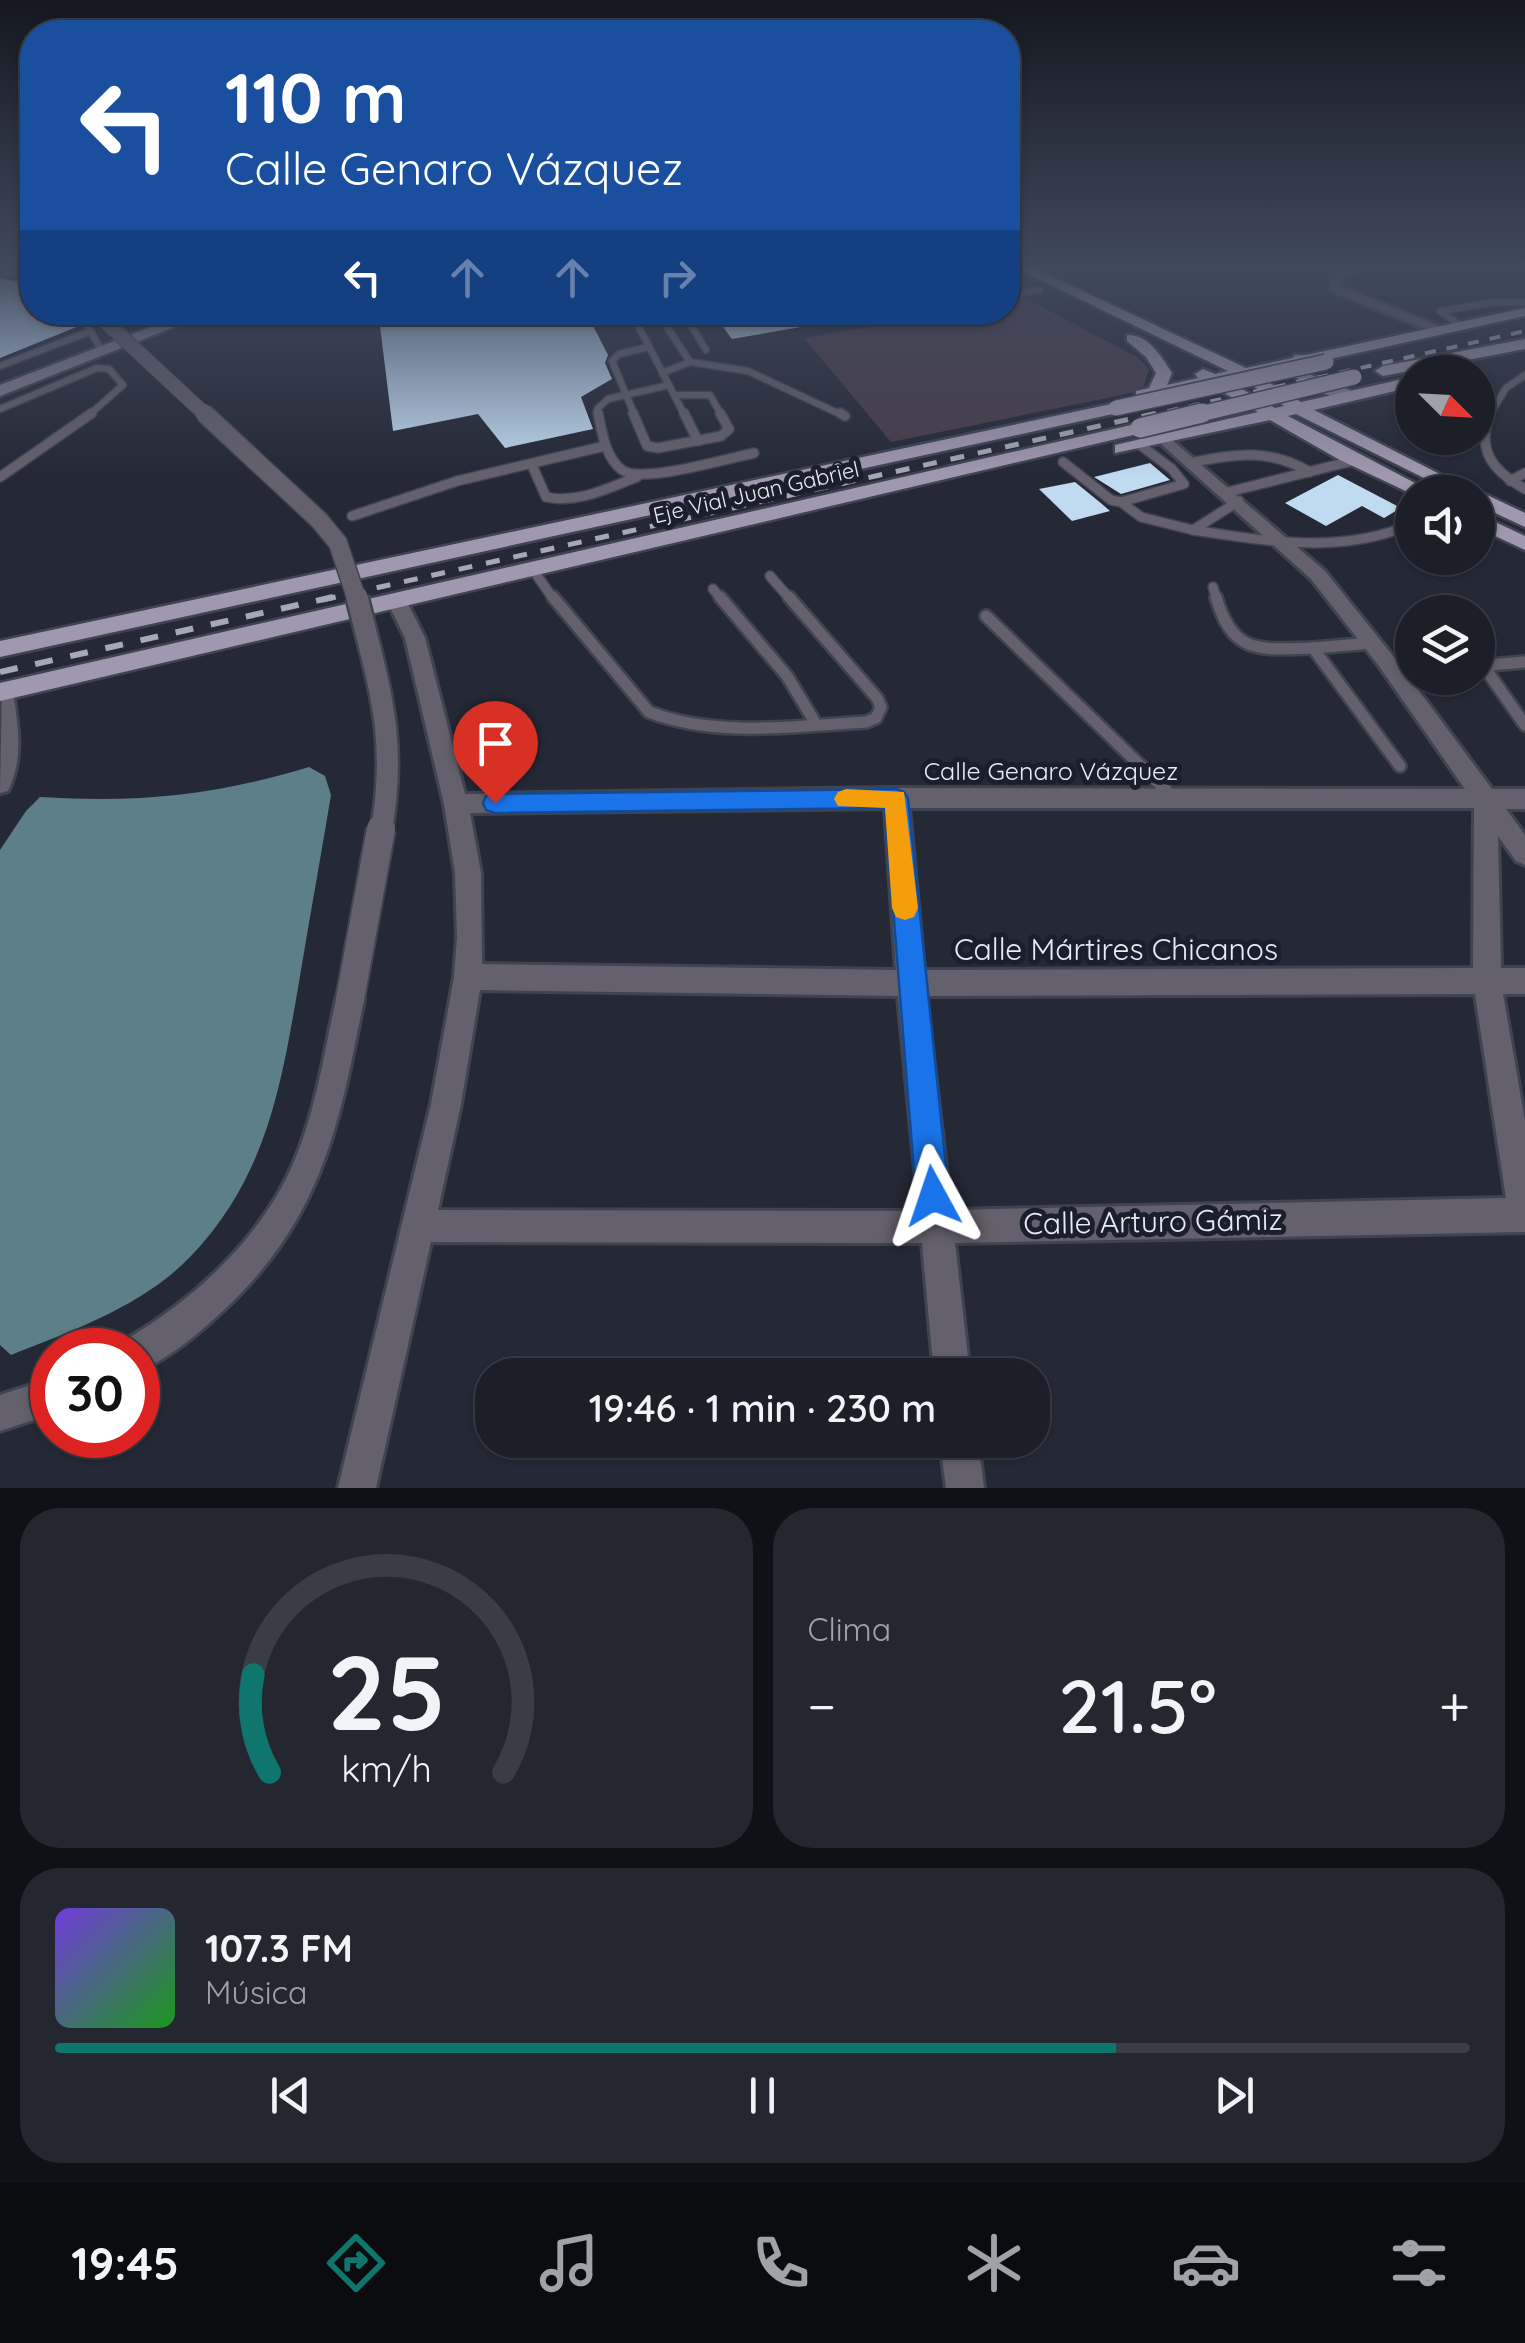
<!DOCTYPE html>
<html lang="es">
<meta charset="utf-8">
<style>
:root{--surface:#1c1f28;--page:#252730;--text:#f1f3f6;--muted:#a0a2a8;--line:#3a3d45;--accent:#0f766e}
body{margin:0;font-family:Quicksand,sans-serif;background:var(--page);color:var(--text);height:100vh;display:flex;flex-direction:column;font-size:38px;white-space:nowrap}
*{box-sizing:border-box;margin:0}
p{font-size:32px;color:var(--muted)}
.icon{flex:none;width:55px;height:55px;fill:none;stroke:currentColor;stroke-width:2;stroke-linecap:round;stroke-linejoin:round}
.map{position:relative;height:1488px;overflow:hidden}
.side{display:flex;flex-direction:column;gap:20px;padding:20px;background:#0f1116;flex:1}
.side>*{flex:none}
.banner{position:absolute;left:20px;top:20px;width:1000px;height:305px;border-radius:40px;box-shadow:0 2px 8px #0004,0 0 0 2px var(--line);background:#1a4fa0;color:#fff;overflow:hidden}
.needle{width:65px;rotate:114deg}
.tools{position:absolute;left:1395px;top:355px;display:grid;gap:20px}
.tools a{display:grid;place-items:center;width:100px;height:100px;border-radius:50%;background:var(--surface);box-shadow:0 2px 8px #0004,0 0 0 2px var(--line);font-size:50px}
.speed{position:absolute;left:30px;top:1328px;display:flex;gap:20px;font-size:50px;font-weight:700;text-align:center}
.speed>*{display:grid;place-content:center;width:130px;height:130px;border-radius:50%;background:var(--surface);box-shadow:0 2px 8px #0004,0 0 0 2px var(--line);line-height:1}
.speed .limit{border:15px solid #d22;background:#fff;color:#111}
.pin{position:absolute;display:grid;place-items:center;width:85px;height:85px;color:#fff;margin:-102px -42px;border-radius:50% 50% 50% 0;rotate:-45deg;box-shadow:0 0 10px #0007}
.pin .icon{rotate:45deg}
.me{position:absolute;width:110px;margin:-55px;rotate:355deg;stroke-linejoin:round;filter:drop-shadow(0 0 8px #0008)}
.turn{display:flex;align-items:center;gap:35px;height:210px;padding:0 40px;font-size:45px}
.turn .icon{width:130px;height:130px;stroke-width:2.5}
.turn b{display:block;font-size:70px;line-height:85px}
.lanes{display:flex;align-items:center;height:95px;padding:0 40px;background:#0003;justify-content:center;gap:50px;direction:ltr}
.lanes .off{opacity:.35}
.big{font-size:75px;font-weight:600;line-height:1.1}
.side .tile{flex:1;display:flex;flex-direction:column;justify-content:center;gap:15px;min-width:0;padding:0 35px;border-radius:40px;background:var(--page)}
.side .dial{align-items:center;gap:0}
.dial svg{height:260px;overflow:visible;fill:none;stroke:var(--line);stroke-width:7;stroke-linecap:round;text-anchor:middle}
.dial text{fill:var(--text);stroke:none}
.song{display:flex;align-items:center;gap:30px}
.cover{width:120px;height:120px;border-radius:15px;background:linear-gradient(135deg,hsl(260 70% 55%),hsl(120 70% 35%))}
.played{height:10px;border-radius:5px;background:linear-gradient(90deg,var(--accent) 75%,var(--line) 75%)}
.keys{display:flex;justify-content:space-around;direction:ltr}
.heat{display:flex;justify-content:space-between;align-items:center;font-size:55px;direction:ltr}
.side .tiles{flex:1;display:grid;gap:20px;grid-template-columns:1fr 1fr}
.tile:last-child{grid-column:span 2}
.trip{position:absolute;left:475px;top:1358px;width:575px;height:100px;border-radius:40px;background:var(--surface);box-shadow:0 2px 8px #0004,0 0 0 2px var(--line);font-weight:600;line-height:100px;text-align:center}
.tab-bar{display:flex;height:160px;justify-content:space-around;align-items:center;background:#0b0c10;color:var(--muted)}
.tab-bar .icon{width:70px;height:70px}
.tab-bar .selected{color:var(--accent)}
.tab-bar b{font-size:45px;color:var(--text)}
.map>svg:first-child{display:block}
.green{fill:#4a3d49}
.water{fill:#5d8088}
.building{fill:#c0daef}
.lines{fill:none;stroke-linecap:round;stroke-linejoin:round}
.service-far2-casing{stroke:#404450;stroke-width:9}
.service-far1-casing{stroke:#404450;stroke-width:12}
.service-casing{stroke:#404450;stroke-width:16}
.minor-casing{stroke:#404450;stroke-width:6}
.secondary-casing{stroke:#404450;stroke-width:5}
.primary-casing{stroke:#404450;stroke-width:5}
.service-far2{stroke:#65616c;stroke-width:6}
.service-far1{stroke:#65616c;stroke-width:9}
.service{stroke:#65616c;stroke-width:11}
.minor{fill:#65616c;fill-rule:evenodd}
.secondary{fill:#868092;fill-rule:evenodd}
.primary{fill:#a098af;fill-rule:evenodd}
.rail-far2{stroke:#a6a9b3;stroke-width:4;stroke-dasharray:11 11;stroke-linecap:butt}
.rail-far1{stroke:#a6a9b3;stroke-width:5;stroke-dasharray:14 14;stroke-linecap:butt}
.rail{stroke:#a6a9b3;stroke-width:6;stroke-dasharray:18 18;stroke-linecap:butt}
.minor-bridge-far3-casing{stroke:#404450;stroke-width:16;stroke-linecap:butt}
.minor-bridge-far2-casing{stroke:#404450;stroke-width:21;stroke-linecap:butt}
.minor-bridge-far1-casing{stroke:#404450;stroke-width:26;stroke-linecap:butt}
.minor-bridge-casing{stroke:#404450;stroke-width:32;stroke-linecap:butt}
.primary-bridge-far1-casing{stroke:#404450;stroke-width:18;stroke-linecap:butt}
.primary-bridge-casing{stroke:#404450;stroke-width:22;stroke-linecap:butt}
.minor-bridge-far3{stroke:#65616c;stroke-width:14}
.minor-bridge-far2{stroke:#65616c;stroke-width:18}
.minor-bridge-far1{stroke:#65616c;stroke-width:21}
.minor-bridge{stroke:#65616c;stroke-width:28}
.primary-bridge-far1{stroke:#a098af;stroke-width:15}
.primary-bridge{stroke:#a098af;stroke-width:19}
.route{fill:#1a73e8;stroke:#114b97;stroke-width:2.5}
.slow{fill:#f59e0b}
.labels{text-anchor:middle;stroke-width:10;stroke-linejoin:round;paint-order:stroke}
.far-street-label{font-size:22px;fill:#e8ebf3;stroke:#1b1f2b}
.street-label{font-size:25px;fill:#e8ebf3;stroke:#1b1f2b}
.near-street-label{font-size:30px;fill:#e8ebf3;stroke:#1b1f2b}
</style>
<div class="map">
<svg width="1525" height="1488" viewBox="0 0 1525 1488">
<rect width="100%" height="100%" fill="#252936"/>
<polygon class="green" points="1027,299 1137,357 1149,369 1142,391 891,442 804,338 949,313 1008,312 1008,302"/>
<path class="water" d="M309 767 325 776 331 795C321 855 310 916 300 976 282 1081 268 1176 191 1256 143 1306 74 1330 11 1355L0 1345V850L26 811 40 797C140 803 213 796 309 767Z"/>
<g class="building">
<polygon points="0,278 32,284 32,312 72,312 79,326 0,358"/>
<polygon points="414,312 586,312 608,355 605,363 612,379 581,397 593,429 505,448 478,414 393,431 379,318"/>
<polygon points="712,312 829,312 830,322 732,339"/>
<polygon points="1150,463 1170,480 1121,494 1094,477"/>
<polygon points="1338,475 1401,508 1384,518 1362,506 1326,526 1285,503"/>
<polygon points="1075,482 1102,504 1110,511 1072,521 1039,489"/>
</g>
<g class="lines">
<g class="service-far2-casing">
<g id="service-far2">
<polyline points="0,271 32,277"/>
<polyline points="1008,295 1040,290"/>
<polyline points="79,312 102,351"/>
<polyline points="631,312 685,416"/>
<polyline points="657,312 690,362 748,371 844,416"/>
<polyline points="683,312 706,350"/>
<polyline points="1461,326 1440,311 1496,302 1525,302"/>
<polyline points="0,366 91,331"/>
<polyline points="662,373 690,362"/>
<polyline points="675,395 710,395 722,416"/>
<polyline points="0,409 97,368 109,369 123,385 88,416"/>
<polyline points="598,416 597,409 608,399 669,385"/>
<polyline points="635,416 612,361 619,354 649,347"/>
<polyline points="1489,416 1506,388 1525,375"/>
</g>
</g>
<g class="service-far1-casing">
<g id="service-far1">
<path d="M598 413C602 432 605 457 622 470 641 484 729 458 754 453"/>
<polyline points="633,413 647,446 658,448 721,436 729,429 720,413"/>
<polyline points="684,413 698,441"/>
<polyline points="840,413 845,416"/>
<path d="M1490 413C1476 451 1493 471 1525 489"/>
<polyline points="1063,462 1111,500 1121,502 1184,484 1172,469 1139,444"/>
<path d="M1194 462C1238 453 1270 449 1310 472"/>
<path d="M532 465 546 497C578 504 608 488 637 477"/>
<polyline points="0,477 92,413"/>
<polyline points="1510,481 1525,473"/>
<polyline points="1228,492 1356,460"/>
<path d="M1239 501 1193 530C1267 541 1341 555 1412 524"/>
<polyline points="1121,502 1141,517 1193,530"/>
<polyline points="352,516 457,481 605,446"/>
<polyline points="534,571 554,600"/>
<polyline points="770,576 791,600"/>
<polyline points="1213,587 1217,600"/>
<polyline points="713,589 722,600"/>
</g>
</g>
<g class="service-casing">
<g id="service">
<path d="M553 597 649 712C717 738 795 726 866 722L876 718 881 707 877 698 789 597"/>
<polyline points="720,597 787,676 816,724"/>
<path d="M1216 597C1233 656 1260 649 1313 648"/>
<polyline points="986,616 1174,798"/>
<polyline points="1372,643 1313,648 1400,766"/>
<polyline points="1525,662 1490,665 1487,671 1525,725"/>
</g>
</g>
<g class="minor-casing">
<g id="minor">
<polygon points="1346,268 1360,268 1340,282 1340,286 1448,330 1436,333 1330,291 1330,277"/>
<path d="M1165 434 1325 571 1393 656 1492 789H1525V809H1506L1525 835V865L1516 861 1498 836 1501 968H1525V994H1503L1525 1121V1232L955 1243 970 1375H934L922 1243 431 1242 376 1488H338L431 1104 454 977 457 937 455 873 444 804 405 638 387 601 390 596H404L425 638 465 794 896 788 1465 789 1379 666 1311 579 1159 442 1157 439ZM885 808 896 970 482 964 481 873 470 813ZM909 808H1474L1473 968 924 970ZM480 990 898 996 919 1211 438 1210 461 1104ZM1475 994 1506 1198 951 1210 926 996Z"/>
<path d="M2 684 13 692C18 726 24 758 8 791L0 793Z"/>
<path d="M350 986 360 990 364 999C338 1132 320 1225 214 1319 191 1340 166 1360 138 1371V1350H121L125 1340C194 1300 261 1238 293 1164 316 1112 324 1053 336 999L340 990Z"/>
<polygon points="52,1378 52,1414 0,1431 0,1395"/>
<polygon points="940,1440 978,1440 984,1488 946,1488"/>
</g>
</g>
<g class="secondary-casing">
<g id="secondary">
<polygon points="190,312 212,312 0,396 0,385"/>
<path d="M1294 355H1306L1309 374 1355 392V400C1335 401 1302 386 1289 371Z"/>
</g>
</g>
<g class="primary-casing">
<g id="primary">
<path d="M1016 268H1034L1246 368 1525 308V316L1257 375 1301 402 1412 377V387L1314 410 1475 492H1452L1296 414 1288 416 1432 492 1412 494 1338 459 1270 420 1115 453V445L1258 412 1210 385 1136 399V391L1149 388 1156 373 1146 357 1127 341V335C1148 334 1161 356 1172 373L1167 385 1198 378 1195 374 1203 369 1215 374 1228 371ZM1241 378 1284 406 1275 408 1228 381Z"/>
<polygon points="1525,339 1525,349 1383,376 1375,371 1383,366"/>
<polygon points="1116,403 1124,408 1122,412 0,657 0,641"/>
<polygon points="1140,423 1146,424 1146,432 0,701 0,683"/>
<polygon points="1477,492 1478,492 1485,494 1525,513 1525,527 1478,505"/>
<polygon points="1478,514 1525,536 1525,550 1478,528"/>
</g>
</g>
<use href="#service-far2" class="service-far2"/>
<use href="#service-far1" class="service-far1"/>
<use href="#service" class="service"/>
<use href="#minor" class="minor"/>
<use href="#secondary" class="secondary"/>
<use href="#primary" class="primary"/>
<polyline class="rail-far2" points="1146,416 1525,331"/>
<polyline class="rail-far1" points="322,600 1157,413"/>
<polyline class="rail" points="0,672 333,597"/>
<g class="minor-bridge-far3-casing">
<polyline id="minor-bridge-far3" points="95,312 207,416"/>
</g>
<g class="minor-bridge-far2-casing">
<polyline id="minor-bridge-far2" points="204,413 319,520 338,543 357,600"/>
</g>
<g class="minor-bridge-far1-casing">
<path id="minor-bridge-far1" d="M357 597C379 686 398 739 381 832"/>
</g>
<g class="minor-bridge-casing">
<polyline id="minor-bridge" points="350,999 381,829"/>
</g>
<g class="primary-bridge-far1-casing">
<g id="primary-bridge-far1">
<polyline points="1116,408 1326,362"/>
<polyline points="1192,416 1354,377"/>
</g>
</g>
<g class="primary-bridge-casing">
<polyline id="primary-bridge" points="1140,428 1202,413"/>
</g>
<use href="#minor-bridge-far3" class="minor-bridge-far3"/>
<use href="#minor-bridge-far2" class="minor-bridge-far2"/>
<use href="#minor-bridge-far1" class="minor-bridge-far1"/>
<use href="#minor-bridge" class="minor-bridge"/>
<use href="#primary-bridge-far1" class="primary-bridge-far1"/>
<use href="#primary-bridge" class="primary-bridge"/>
</g>
<linearGradient id="sky" x2="0" y2="1"><stop stop-color="#14171e"/><stop offset="0.56" stop-color="#40495d"/><stop offset="1" stop-color="#40495d" stop-opacity="0"/></linearGradient>
<rect width="1525" height="476" fill="url(#sky)"/>
<polygon class="route" points="896,789 904,792 908,798 949,1196 944,1208 933,1213 921,1208 916,1196 885,808 495,813 486,810 483,803 486,796 495,794"/>
<polygon class="slow" points="846,789 904,792 918,908 914,917 905,920 896,917 892,908 885,808 838,806 834,799 838,792"/>
<g class="labels">
<g class="far-street-label">
<text transform="translate(756 492) rotate(-13)" y="8">Eje Vial Juan Gabriel</text>
</g>
<g class="street-label">
<text x="1051" y="780">Calle Genaro Vázquez</text>
</g>
<g class="near-street-label">
<text x="1116" y="960">Calle Mártires Chicanos</text>
<text transform="translate(1153 1222) rotate(-1)" y="10">Calle Arturo Gámiz</text>
</g>
</g>
</svg>
<div class="tools">
<a><svg class="needle" viewBox="-14 -14 28 28"><path d="M0-13l5 13h-10z" fill="#e53935"/><path d="M0 13l5-13h-10z" fill="#a0a2a8"/></svg></a>
<a><svg class="icon" aria-label="sound" viewBox="0 0 24 24"><path d="M4 9h4l5-4v14l-5-4H4zM17 9q2 3 0 6"/></svg></a>
<a><svg class="icon" aria-label="layers" viewBox="0 0 24 24"><path d="M12 4l9 5-9 5-9-5zM3 14l9 5 9-5"/></svg></a>
</div>
<div class="speed"><div class="limit">30</div></div>
<div class="pin" style="left:495px;top:803px;background:#d93025"><svg class="icon" aria-label="arrive" viewBox="0 0 24 24"><path d="M6 21V4h12l-3 4 3 4H6"/></svg></div>
<svg class="me" style="left:933px;top:1196px" viewBox="-20 -20 40 40"><path d="M0-17L14 15 0 8-14 15z" fill="#1a73e8" stroke="#fff" stroke-width="4"/></svg>
<div class="trip">19:46 · 1 min · 230 m</div>
<div class="banner">
<div class="turn"><svg class="icon" aria-label="left" viewBox="0 0 24 24"><path d="M17 20v-9H6M10 6l-5 5 5 5"/></svg><div><b>110 m</b>Calle Genaro Vázquez</div></div>
<div class="lanes"><svg class="icon" aria-label="left" viewBox="0 0 24 24"><path d="M17 20v-9H6M10 6l-5 5 5 5"/></svg><svg class="icon off" aria-label="ahead" viewBox="0 0 24 24"><path d="M12 20V5M6 11l6-6 6 6"/></svg><svg class="icon off" aria-label="ahead" viewBox="0 0 24 24"><path d="M12 20V5M6 11l6-6 6 6"/></svg><svg class="icon off" aria-label="right" viewBox="0 0 24 24"><path d="M7 20v-9h11M14 6l5 5-5 5"/></svg></div>
</div>
</div>
<section class="side">
<div class="tiles">
<div class="tile dial"><svg viewBox="0 0 100 80">
<path d="M14 69A42 42 0 1 1 86 69"/>
<path d="M14 69A42 42 0 0 1 9 39" stroke="#0f766e"/>
<text x="50" y="56" font-size="32" font-weight="700">25</text>
<text x="50" y="72" font-size="11">km/h</text>
</svg></div>
<div class="tile"><p>Clima</p>
<div class="heat"><a>−</a><b class="big">21.5°</b><a>+</a></div>
</div>
<div class="tile">
<div class="song"><i class="cover"></i><div><b>107.3 FM</b><p>Música</p></div></div>
<div class="played"></div>
<div class="keys"><svg class="icon" aria-label="previous" viewBox="0 0 24 24"><path d="M18 5L8 12l10 7zM5 5v14"/></svg><svg class="icon" aria-label="pause" viewBox="0 0 24 24"><path d="M8 5v14M16 5v14"/></svg><svg class="icon" aria-label="next" viewBox="0 0 24 24"><path d="M6 5l10 7-10 7zM19 5v14"/></svg></div>
</div>
</div>
</section>
<nav class="tab-bar">
<b>19:45</b>
<svg class="icon selected" aria-label="directions" viewBox="0 0 24 24"><path d="M12 3l9 9-9 9-9-9zM9 14v-3h6M13 9l2 2-2 2"/></svg>
<svg class="icon" aria-label="music" viewBox="0 0 24 24"><path d="M9 18V5l10-2v13"/><circle cx="6" cy="18" r="3"/><circle cx="16" cy="16" r="3"/></svg>
<svg class="icon" aria-label="phone" viewBox="0 0 24 24"><path d="M5 4h4l2 5-3 2q2 4 5 5l2-3 5 2v4C11 20 4 13 5 4z"/></svg>
<svg class="icon" aria-label="climate" viewBox="0 0 24 24"><path d="M12 3v18M4 7l16 10M4 17L20 7"/></svg>
<svg class="icon" aria-label="car" viewBox="0 0 24 24"><path d="M5 17H2v-5l4-1 3-4h7l3 4 3 1v5h-3M9 17h6M6 11h13"/><circle cx="7" cy="17" r="2"/><circle cx="17" cy="17" r="2"/></svg>
<svg class="icon" aria-label="filters" viewBox="0 0 24 24"><path d="M4 7h16M4 17h16"/><circle cx="9" cy="7" r="2"/><circle cx="15" cy="17" r="2"/></svg>
</nav>
